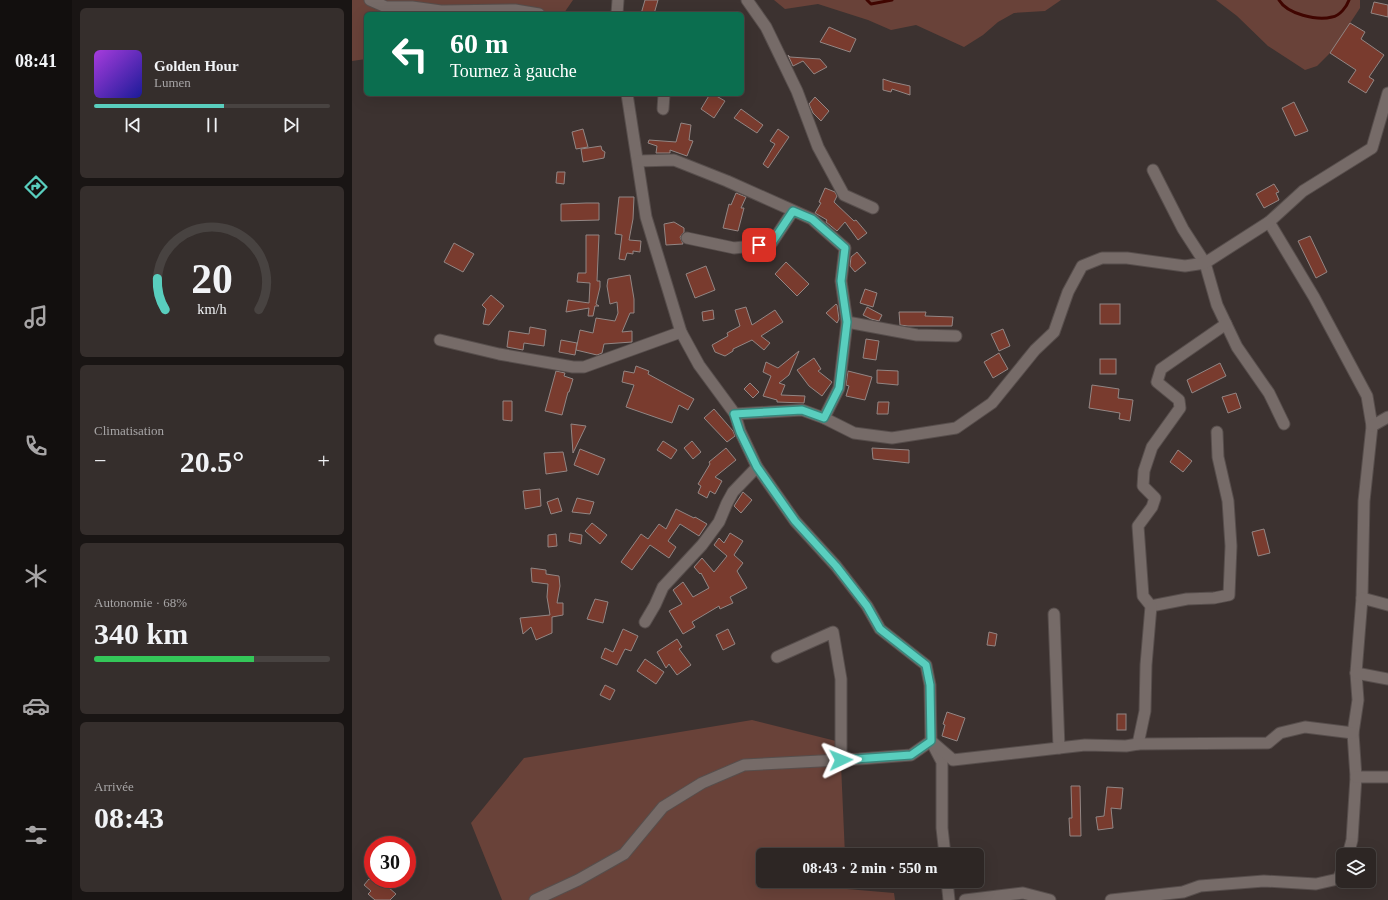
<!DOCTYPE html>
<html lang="fr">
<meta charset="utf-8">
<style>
:root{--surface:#2d2624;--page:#352e2c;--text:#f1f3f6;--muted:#a7a5a6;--line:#484341;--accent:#59cebe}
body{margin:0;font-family:"Times New Roman",serif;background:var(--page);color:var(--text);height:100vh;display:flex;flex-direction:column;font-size:15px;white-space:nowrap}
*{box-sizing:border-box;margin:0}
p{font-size:13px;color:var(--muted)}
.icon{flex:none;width:22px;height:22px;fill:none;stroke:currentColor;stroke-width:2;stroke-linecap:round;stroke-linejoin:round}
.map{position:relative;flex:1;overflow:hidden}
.panel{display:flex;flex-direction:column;gap:8px;padding:8px;background:#191514;width:280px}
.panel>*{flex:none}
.hud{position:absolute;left:12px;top:12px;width:380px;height:84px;border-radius:6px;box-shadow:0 4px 16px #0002,0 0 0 1px var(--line);background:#0b6e4f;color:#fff;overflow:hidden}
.tools{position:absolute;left:984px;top:848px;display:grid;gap:8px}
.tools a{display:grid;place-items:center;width:40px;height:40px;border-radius:6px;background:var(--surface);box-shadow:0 4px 16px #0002,0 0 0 1px var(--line);font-size:20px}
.speed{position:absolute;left:12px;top:836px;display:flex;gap:8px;font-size:20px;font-weight:700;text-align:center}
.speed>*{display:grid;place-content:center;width:52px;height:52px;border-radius:50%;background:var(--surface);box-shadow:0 4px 16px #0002,0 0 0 1px var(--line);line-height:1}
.speed .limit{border:6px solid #d22;background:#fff;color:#111}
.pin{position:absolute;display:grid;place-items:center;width:34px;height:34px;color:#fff;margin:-17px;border-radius:8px;box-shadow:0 2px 6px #0006}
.me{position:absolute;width:44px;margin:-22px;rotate:88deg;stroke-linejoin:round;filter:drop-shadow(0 0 3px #0008)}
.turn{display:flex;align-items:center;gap:14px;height:84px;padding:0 20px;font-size:18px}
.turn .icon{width:52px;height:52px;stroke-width:2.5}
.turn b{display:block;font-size:28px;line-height:34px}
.big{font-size:30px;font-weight:800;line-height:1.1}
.panel .card{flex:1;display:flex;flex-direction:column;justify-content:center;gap:6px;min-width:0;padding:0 14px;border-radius:6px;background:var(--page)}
.panel .dial{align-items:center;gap:0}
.dial svg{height:104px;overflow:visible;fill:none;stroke:var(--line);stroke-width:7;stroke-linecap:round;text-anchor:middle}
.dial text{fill:var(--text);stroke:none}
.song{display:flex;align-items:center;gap:12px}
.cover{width:48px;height:48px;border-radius:6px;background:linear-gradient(135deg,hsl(280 70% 55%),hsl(240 70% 35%))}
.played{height:4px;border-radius:2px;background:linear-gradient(90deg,var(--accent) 55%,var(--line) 55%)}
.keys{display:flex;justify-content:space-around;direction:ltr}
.heat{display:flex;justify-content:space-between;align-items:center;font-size:22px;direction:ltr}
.charge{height:6px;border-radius:3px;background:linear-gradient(90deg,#34c759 68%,var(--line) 0)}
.trip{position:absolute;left:404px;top:848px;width:228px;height:40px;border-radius:6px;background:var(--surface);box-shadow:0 4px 16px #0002,0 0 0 1px var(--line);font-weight:800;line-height:40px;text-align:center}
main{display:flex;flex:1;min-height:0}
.menu{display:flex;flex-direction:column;width:72px;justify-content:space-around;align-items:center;background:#120f0e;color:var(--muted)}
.menu .icon{width:28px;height:28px}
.menu .active{color:var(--accent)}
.menu b{font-size:18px;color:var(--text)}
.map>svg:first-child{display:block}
.green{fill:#694239}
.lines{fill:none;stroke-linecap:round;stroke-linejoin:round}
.stream{stroke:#400500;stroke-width:3}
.building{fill:#793b2e;stroke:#928684}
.minor-casing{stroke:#574e4c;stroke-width:13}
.minor{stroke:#766b68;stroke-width:11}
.route-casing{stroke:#3a867c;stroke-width:10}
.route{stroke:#59cebe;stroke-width:7}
</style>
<main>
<nav class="menu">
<b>08:41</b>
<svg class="icon active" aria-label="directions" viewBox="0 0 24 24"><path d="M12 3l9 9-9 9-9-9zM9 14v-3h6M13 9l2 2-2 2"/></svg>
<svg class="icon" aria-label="music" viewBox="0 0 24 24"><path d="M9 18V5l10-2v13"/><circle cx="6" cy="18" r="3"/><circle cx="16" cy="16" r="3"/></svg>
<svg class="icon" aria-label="phone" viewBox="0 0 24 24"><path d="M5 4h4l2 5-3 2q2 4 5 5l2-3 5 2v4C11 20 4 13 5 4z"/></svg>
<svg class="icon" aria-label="climate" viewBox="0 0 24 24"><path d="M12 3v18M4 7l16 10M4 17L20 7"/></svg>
<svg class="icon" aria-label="car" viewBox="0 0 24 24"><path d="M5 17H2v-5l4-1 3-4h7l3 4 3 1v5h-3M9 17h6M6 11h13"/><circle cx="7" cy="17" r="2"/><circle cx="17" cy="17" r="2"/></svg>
<svg class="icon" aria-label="filters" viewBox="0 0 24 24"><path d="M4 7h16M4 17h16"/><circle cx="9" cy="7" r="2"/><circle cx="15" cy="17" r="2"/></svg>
</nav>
<section class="panel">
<div class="card">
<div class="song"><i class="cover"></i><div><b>Golden Hour</b><p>Lumen</p></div></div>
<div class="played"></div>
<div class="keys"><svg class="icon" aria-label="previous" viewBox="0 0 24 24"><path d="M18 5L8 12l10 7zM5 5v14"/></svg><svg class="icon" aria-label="pause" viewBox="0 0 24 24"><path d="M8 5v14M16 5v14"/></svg><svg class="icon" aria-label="next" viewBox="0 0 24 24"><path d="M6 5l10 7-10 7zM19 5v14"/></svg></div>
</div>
<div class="card dial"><svg viewBox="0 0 100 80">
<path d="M14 69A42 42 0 1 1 86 69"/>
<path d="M14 69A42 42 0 0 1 8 45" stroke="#59cebe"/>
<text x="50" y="56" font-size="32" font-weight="700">20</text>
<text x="50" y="72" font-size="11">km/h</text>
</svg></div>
<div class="card"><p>Climatisation</p>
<div class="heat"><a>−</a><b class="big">20.5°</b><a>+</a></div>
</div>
<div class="card"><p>Autonomie · 68%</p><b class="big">340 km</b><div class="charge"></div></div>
<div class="card"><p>Arrivée</p><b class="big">08:43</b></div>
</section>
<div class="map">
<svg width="1036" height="900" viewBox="0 0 1036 900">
<rect width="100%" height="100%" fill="#3c3230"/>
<g class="green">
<polygon points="0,0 221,0 212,13 208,14 14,14 14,59 0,61"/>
<polygon points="422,0 709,0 693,11 662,13 646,22 631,35 612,47 564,25 539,30 516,20 466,4 433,9"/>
<polygon points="864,0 1008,0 1008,8 979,52 965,66 953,70 916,46 885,16"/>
<polygon points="400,720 488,742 493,855 411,855 411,881 495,881 495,889 542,893 543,900 150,900 119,823 172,758"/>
</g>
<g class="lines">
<g class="stream">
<polyline points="515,0 519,4 540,0"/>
<path d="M927 0C935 14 965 21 980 17 988 16 995 6 997 0"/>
</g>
</g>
<g class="building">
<polygon points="293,0 306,0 302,14 289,14"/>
<polygon points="1022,2 1036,5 1036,17 1019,13"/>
<polygon points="998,23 1013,32 1009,39 1032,55 1017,77 1022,80 1014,93 996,82 1004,70 978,53"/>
<polygon points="477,27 504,39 498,52 468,42"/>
<polygon points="436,55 438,57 468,59 475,67 462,74 451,61 441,66"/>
<polygon points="531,79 540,82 558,86 558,95 540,89 539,92 531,90"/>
<polygon points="358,94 361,94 373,101 362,118 349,109"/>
<polygon points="463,97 477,111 469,121 461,113 457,104"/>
<polygon points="942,102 956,131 943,136 930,108"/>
<polygon points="389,109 411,125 405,133 382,118"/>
<polygon points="329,123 339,125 337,140 341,141 335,156 318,150 318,153 304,153 305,146 296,143 297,140 324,142"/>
<polygon points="231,129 236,147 224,149 220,132"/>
<polygon points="426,129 437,137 416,168 411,164 423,144 418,141"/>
<polygon points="249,146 250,150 253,152 252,158 231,162 229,149"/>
<polygon points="205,172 213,172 212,184 204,183"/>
<polygon points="922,184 927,192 924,193 927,200 912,208 904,194"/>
<polygon points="473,188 483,192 485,196 482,202 502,221 504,220 515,233 506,240 493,222 485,231 474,222 475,220 463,213 469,203 467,202"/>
<polygon points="384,193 394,197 389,208 392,208 386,231 371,228 377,204 379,205"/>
<polygon points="267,197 282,197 281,219 277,240 289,241 288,252 281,251 281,254 275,253 273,260 267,259 270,235 263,234"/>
<polygon points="234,203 247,203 247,220 209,221 209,204"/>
<polygon points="322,222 332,228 332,232 328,237 331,244 314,245 312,224"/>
<polygon points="234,235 247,235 245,281 248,281 248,287 244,304 247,306 243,306 241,316 236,316 237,308 214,312 216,300 237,303 238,283 225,282 226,273 234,273"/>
<polygon points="958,236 975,272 964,278 946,241"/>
<polygon points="102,243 122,254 111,272 92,262"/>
<polygon points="505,252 514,263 503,272 498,266 499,257"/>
<polygon points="434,262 457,284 445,296 423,274"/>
<polygon points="354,266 363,290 343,298 334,274"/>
<polygon points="278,275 282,299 282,313 278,313 270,332 280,331 280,342 252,344 250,353 245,355 224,350 228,330 241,333 244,318 263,321 266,313 265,302 258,304 255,286 256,279"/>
<polygon points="513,289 525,293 521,307 508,303"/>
<polygon points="139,295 152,306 137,325 131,324 134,309 130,305"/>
<polygon points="484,304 485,305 487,319 485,323 474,313"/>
<rect x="748" y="304" width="20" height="20"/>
<polygon points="394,307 400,325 423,310 431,322 409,336 418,343 412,350 400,340 381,349 381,351 373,356 363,352 360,345 376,336 375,333 388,326 383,310"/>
<polygon points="515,307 530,315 527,321 519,319 511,315"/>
<polygon points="361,310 362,319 351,321 350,312"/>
<polygon points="547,312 574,312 573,316 601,317 600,326 556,326 548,325"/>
<polygon points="178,327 194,330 192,346 172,343 171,350 155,347 157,331 177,334"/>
<polygon points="651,329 658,346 647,351 639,334"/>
<polygon points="514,339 527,341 524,360 511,358"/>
<polygon points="209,340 225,343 223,355 207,352"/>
<polygon points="447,351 437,375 427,383 433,385 429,395 453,396 452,403 425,402 425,400 411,396 419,376 411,372 414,362 426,368"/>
<polygon points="647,353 656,369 641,378 632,362"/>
<polygon points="462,358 469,369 466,371 480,382 470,396 457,386 445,370"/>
<rect x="748" y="359" width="16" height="15"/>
<polygon points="868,363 874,376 840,393 835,380"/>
<polygon points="284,366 297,371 296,374 342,399 336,410 327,405 320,423 274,407 282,385 270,382 272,371 282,373"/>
<polygon points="525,370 546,371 546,385 525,383"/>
<polygon points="204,371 213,373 212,376 221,379 217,392 216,392 210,415 193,411"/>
<polygon points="496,371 520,377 513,400 494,396 497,386 494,385"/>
<polygon points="398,383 407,392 401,398 392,389"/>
<polygon points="740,385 767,389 766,398 781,400 778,421 767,419 768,413 737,408"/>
<polygon points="884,393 889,408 876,413 870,397"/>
<polygon points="151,401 160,401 160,421 151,420"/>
<polygon points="526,402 537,402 536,414 525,414"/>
<polygon points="362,409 381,431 383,436 375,442 352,418"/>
<polygon points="219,424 234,426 221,453"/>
<polygon points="311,441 325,450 319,459 305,450"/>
<polygon points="340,441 349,452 341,459 332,448"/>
<polygon points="374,448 384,460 363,477 370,481 363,494 358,491 355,498 346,493 349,486 346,484 358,464 357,462"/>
<polygon points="520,448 557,450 557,463 521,459"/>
<polygon points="228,449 253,459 246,475 222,465"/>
<polygon points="826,450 840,461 831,472 818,462"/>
<polygon points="211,452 215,471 194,474 192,453"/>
<polygon points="188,489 189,506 173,509 171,491"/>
<polygon points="391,492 400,500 389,513 382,506"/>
<polygon points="206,498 210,511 199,514 195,502"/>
<polygon points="225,498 242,502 238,514 220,512"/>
<polygon points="324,509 342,518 343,517 355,524 347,536 328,524 316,541 324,547 317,558 298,545 280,570 269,562 289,534 296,539 307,524 314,529"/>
<polygon points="240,523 255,535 248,544 233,531"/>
<polygon points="912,529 918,553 906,556 900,532"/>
<polygon points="218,533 230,535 229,544 217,541"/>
<polygon points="378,533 391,541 382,555 391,563 385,571 395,588 378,597 381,603 368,609 367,606 340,622 343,627 331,634 317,611 330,604 321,590 331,582 341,597 357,588 349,573 348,574 342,567 350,558 362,572 375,556 362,545 367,538 372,543"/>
<polygon points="204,534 205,546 196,547 196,535"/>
<polygon points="179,568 194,570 194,574 207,576 208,586 205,603 211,603 211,615 200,617 200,633 184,640 179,627 171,634 168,618 198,615 195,597 196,584 180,582"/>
<polygon points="243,599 256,602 251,623 235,619"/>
<polygon points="271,629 286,636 279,651 273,649 265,665 249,658 253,648 261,652"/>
<polygon points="376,629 383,644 371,650 364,635"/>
<polygon points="637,632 645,634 643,646 635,645"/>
<polygon points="325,639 330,647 327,649 339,665 325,675 317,664 314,668 305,652"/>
<polygon points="293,659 312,672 304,684 285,671"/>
<polygon points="253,685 263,690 258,700 248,695"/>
<polygon points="595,712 613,718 605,741 590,736 593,725 591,724"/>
<rect x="765" y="714" width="9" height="16"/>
<polygon points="719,786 728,786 729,836 718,836 717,818 720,818"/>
<polygon points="755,787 771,788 769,809 759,808 761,828 746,830 744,817 752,816"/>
<polygon points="17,879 27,879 44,894 38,900 23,900 16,894 19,891 12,885"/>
</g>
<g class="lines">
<g class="minor-casing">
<g id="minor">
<polyline points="18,0 34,7 60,7 89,11 163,10 187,14"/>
<polyline points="395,0 414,27 445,91 466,147 492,195 521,208"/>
<polyline points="265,14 266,0"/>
<polyline points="275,94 294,217 329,332 347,365 383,414 388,431 405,467 443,521 484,566 515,606 528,629 574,665 578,685 579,741 590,762 590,828 593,855"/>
<polyline points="311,109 312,94"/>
<polyline points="286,161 322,160 375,181 460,219 493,248 489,281 495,322 487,388 472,418"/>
<polyline points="801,170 831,229 853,263 865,305 885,347 917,393 932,424"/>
<polyline points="917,222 962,297 1015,396 1020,426 1012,501 1010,598 1004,673 1006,700 1001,733 1004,777 1000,840 996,855"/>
<polyline points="335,238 382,248 419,244 441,211"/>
<polyline points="495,322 565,335 604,336"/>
<polyline points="88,340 147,354 221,367 232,367 329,332"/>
<polyline points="383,414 450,410 472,418 502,433 540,438 604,428 640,403 683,350 702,332 716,292 730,266 750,258 775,258 833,266 853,263 917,222 951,191 1020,148 1036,93"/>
<polyline points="1020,426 1036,417"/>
<polyline points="1010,598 1036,605"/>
<polyline points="799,606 835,599 862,598 877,595 879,546 876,501 866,457 865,432"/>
<polyline points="702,614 707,748"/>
<polyline points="293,622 303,605 311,587 350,545 367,522 375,503 381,492 405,467"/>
<polyline points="425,657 481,632 489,679 489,760"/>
<polyline points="1004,673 1036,679"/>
<polyline points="786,744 793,711 794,665 799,606 791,596 786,526 800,507 803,498 791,486 792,471 800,447 828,408 827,400 805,382 809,369 874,324"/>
<polyline points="1004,777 1036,777"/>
<polyline points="595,881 597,900"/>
<polyline points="183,900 226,880 272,854 311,807 350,783 392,765 507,759 559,755 579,741 601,760 733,745 774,746 786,744 916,743 928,733 953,727 1001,733"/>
<polyline points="613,900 671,893 698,900"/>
<polyline points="759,900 831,892 848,886 912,881 964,884 986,879 991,869"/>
</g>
</g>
<use href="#minor" class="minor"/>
</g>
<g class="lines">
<g class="route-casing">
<polyline id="route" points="407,245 419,244 441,211 460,219 493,248 489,281 495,322 487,388 472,418 450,410 382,414 388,432 405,467 443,521 484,566 515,606 528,629 574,665 578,685 579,741 559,755 489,760"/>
</g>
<use href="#route" class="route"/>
</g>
</svg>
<div class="tools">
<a><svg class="icon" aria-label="layers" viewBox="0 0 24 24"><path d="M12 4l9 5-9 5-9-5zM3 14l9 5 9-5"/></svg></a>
</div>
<div class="speed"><div class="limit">30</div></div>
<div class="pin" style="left:407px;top:245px;background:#d93025"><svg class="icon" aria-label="arrive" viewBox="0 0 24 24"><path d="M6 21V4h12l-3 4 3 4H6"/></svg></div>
<svg class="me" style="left:489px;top:760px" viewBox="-20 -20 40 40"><path d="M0-17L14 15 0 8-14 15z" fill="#59cebe" stroke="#fff" stroke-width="4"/></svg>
<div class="trip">08:43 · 2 min · 550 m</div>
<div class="hud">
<div class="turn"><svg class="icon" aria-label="left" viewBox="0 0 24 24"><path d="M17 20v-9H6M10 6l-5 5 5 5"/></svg><div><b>60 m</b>Tournez à gauche</div></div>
</div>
</div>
</main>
